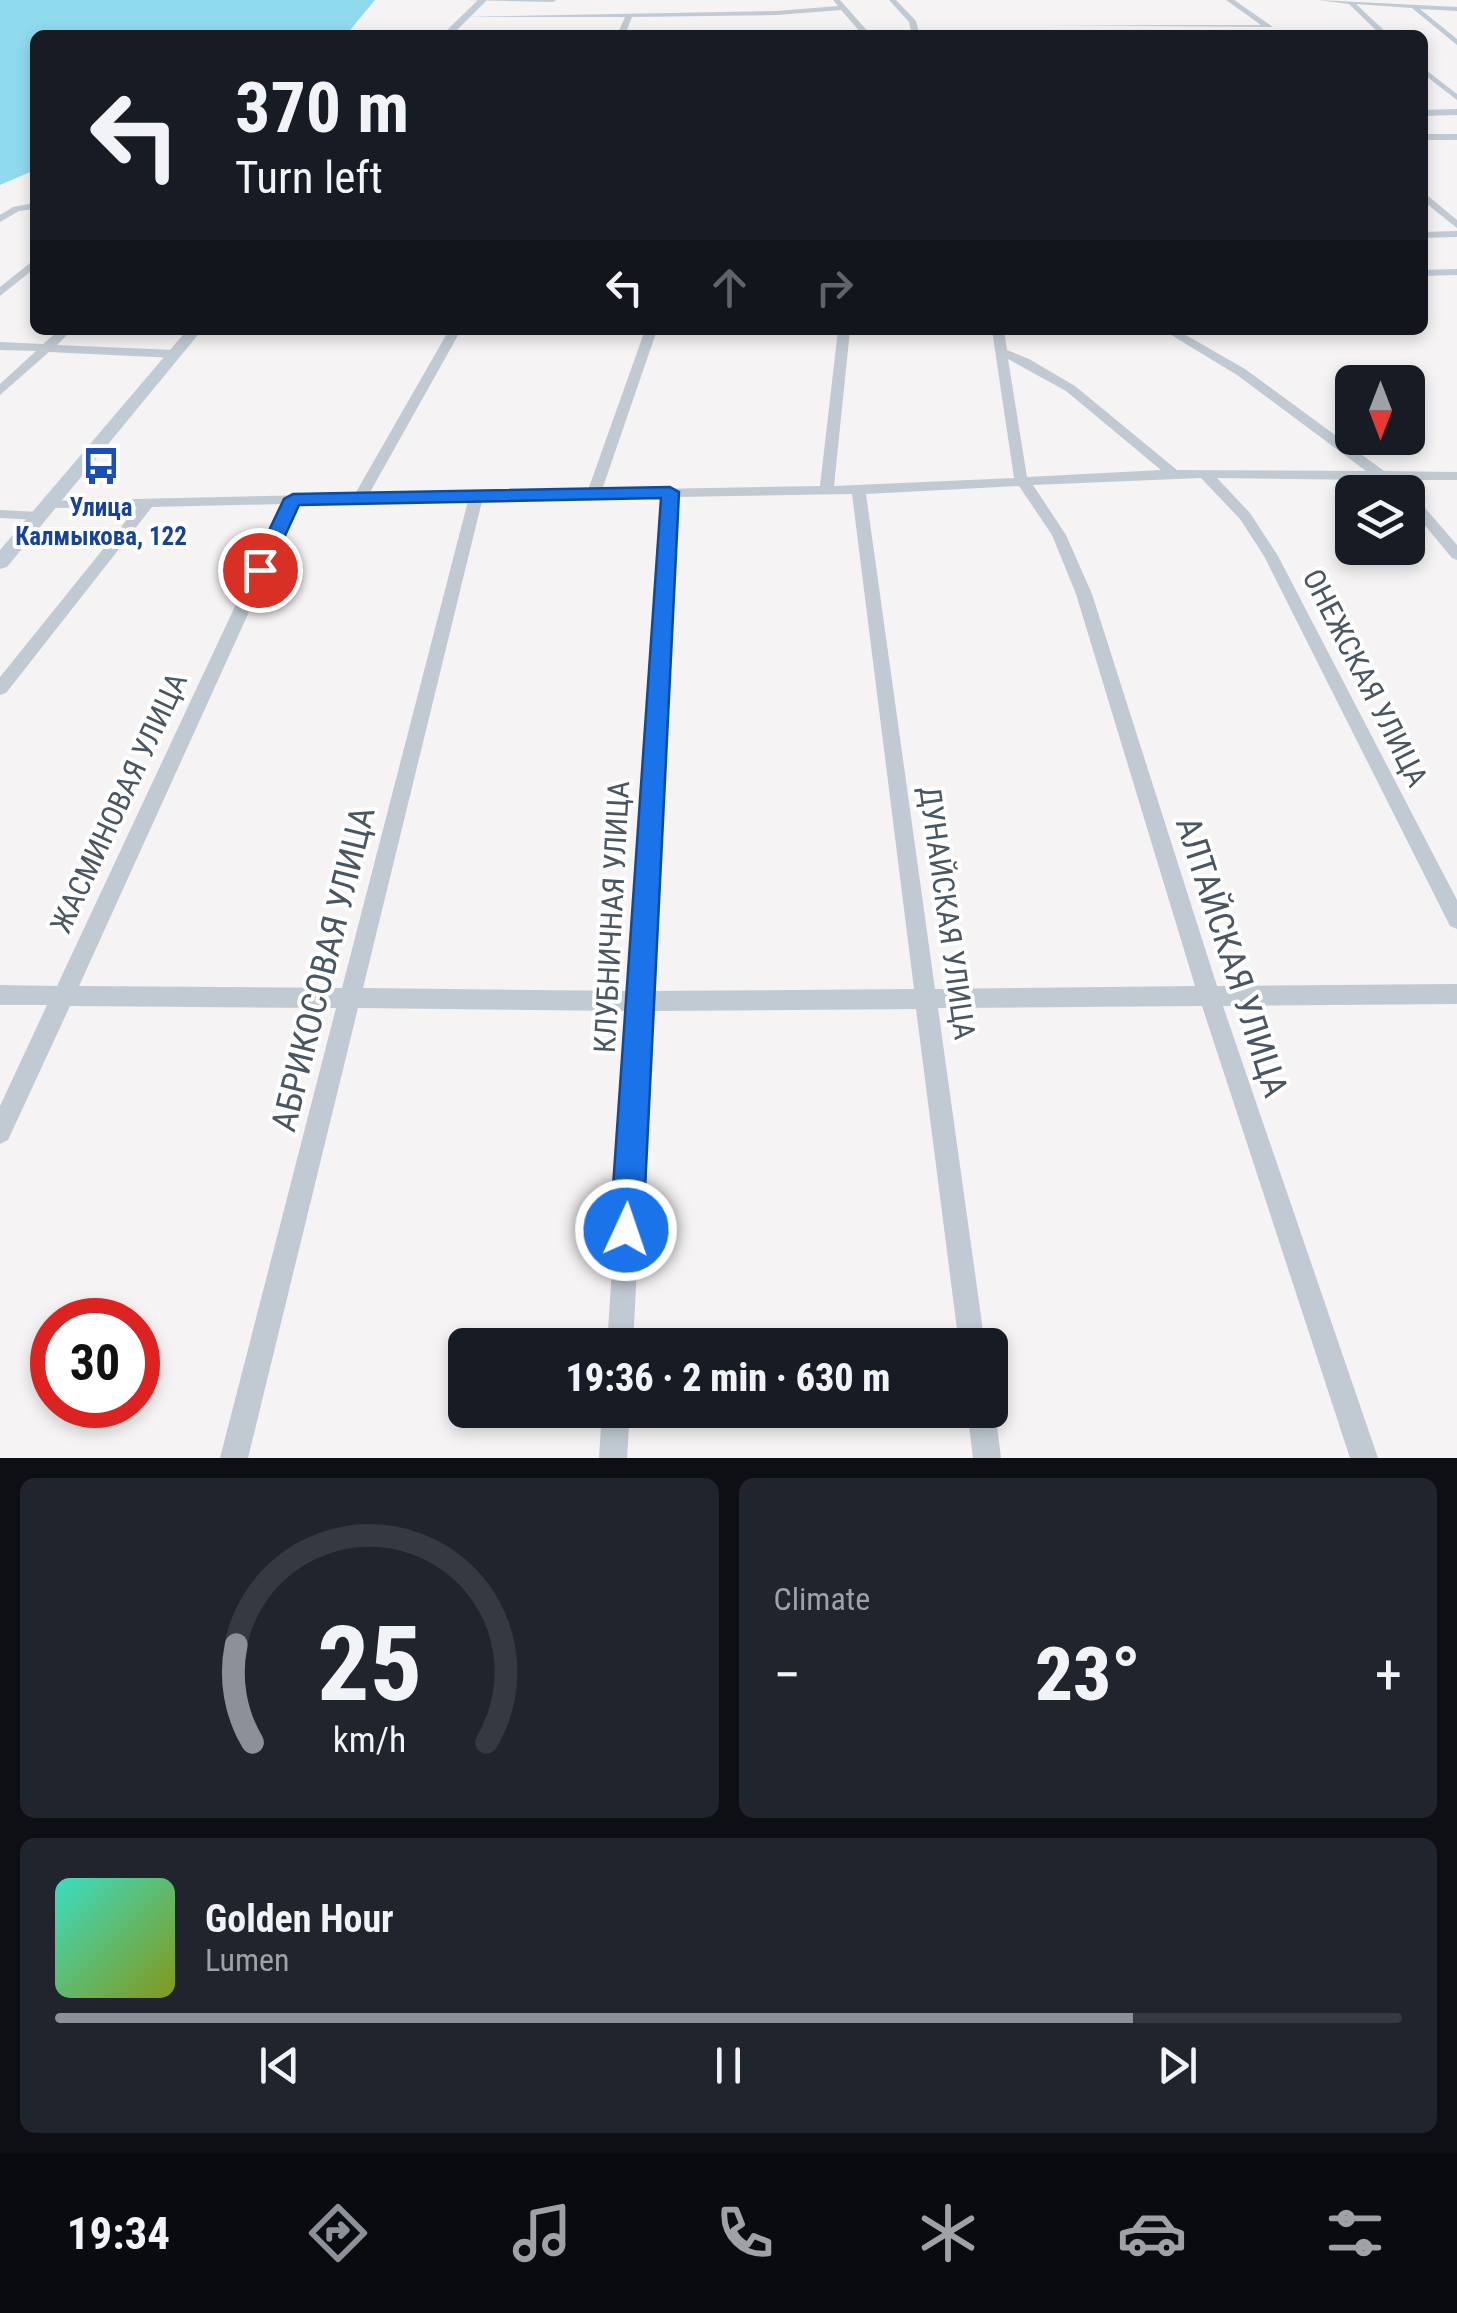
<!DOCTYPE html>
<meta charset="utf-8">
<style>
:root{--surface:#171b24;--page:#20242c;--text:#f1f3f6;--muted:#9ea1a6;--line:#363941;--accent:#8c9099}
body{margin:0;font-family:"Roboto Condensed",sans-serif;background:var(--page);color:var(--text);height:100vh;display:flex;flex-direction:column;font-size:38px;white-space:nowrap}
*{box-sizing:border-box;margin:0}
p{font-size:32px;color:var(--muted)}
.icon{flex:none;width:55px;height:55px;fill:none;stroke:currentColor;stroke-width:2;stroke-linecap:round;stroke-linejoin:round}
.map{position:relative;height:1458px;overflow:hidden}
.drawer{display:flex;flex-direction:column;gap:20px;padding:20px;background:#0d0f14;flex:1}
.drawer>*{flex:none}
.top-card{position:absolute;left:30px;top:30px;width:1398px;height:305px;border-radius:15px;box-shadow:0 5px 15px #0003;background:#171b24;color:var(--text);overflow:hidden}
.needle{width:65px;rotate:180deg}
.buttons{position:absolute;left:1335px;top:365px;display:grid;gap:20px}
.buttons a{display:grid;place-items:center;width:90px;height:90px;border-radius:15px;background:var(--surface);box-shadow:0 5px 15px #0003;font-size:50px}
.speed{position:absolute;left:30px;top:1298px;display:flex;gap:20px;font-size:50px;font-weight:700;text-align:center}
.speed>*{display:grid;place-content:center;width:130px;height:130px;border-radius:50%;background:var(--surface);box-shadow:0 5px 15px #0003;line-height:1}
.speed .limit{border:15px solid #d22;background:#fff;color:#111}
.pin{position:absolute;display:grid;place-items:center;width:85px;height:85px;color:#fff;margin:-42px;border:5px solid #fff;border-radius:50%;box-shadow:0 2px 10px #0007}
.me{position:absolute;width:110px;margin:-55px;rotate:3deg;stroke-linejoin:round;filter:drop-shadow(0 0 8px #0008)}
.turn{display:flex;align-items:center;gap:35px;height:210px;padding:0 40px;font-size:45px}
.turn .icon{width:130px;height:130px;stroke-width:2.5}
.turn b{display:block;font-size:70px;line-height:85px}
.lanes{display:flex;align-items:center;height:95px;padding:0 40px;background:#0003;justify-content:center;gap:50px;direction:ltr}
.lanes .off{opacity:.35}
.big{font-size:75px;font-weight:800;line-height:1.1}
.drawer .card{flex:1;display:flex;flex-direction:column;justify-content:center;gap:15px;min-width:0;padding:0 35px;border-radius:15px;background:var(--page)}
.drawer .dial{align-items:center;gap:0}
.dial svg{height:260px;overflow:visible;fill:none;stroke:var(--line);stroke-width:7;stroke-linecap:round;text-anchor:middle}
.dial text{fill:var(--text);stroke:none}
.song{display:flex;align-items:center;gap:30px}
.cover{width:120px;height:120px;border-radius:15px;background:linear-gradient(135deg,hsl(170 70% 55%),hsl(70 70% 35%))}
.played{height:10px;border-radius:5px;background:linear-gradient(90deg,var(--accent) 80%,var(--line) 80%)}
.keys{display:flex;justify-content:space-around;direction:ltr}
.heat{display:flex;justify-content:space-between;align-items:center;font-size:55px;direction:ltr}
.drawer .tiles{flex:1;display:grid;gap:20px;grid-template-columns:1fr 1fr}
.card:last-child{grid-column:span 2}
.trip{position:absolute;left:448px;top:1328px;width:560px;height:100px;border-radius:15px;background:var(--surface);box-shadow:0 5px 15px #0003;font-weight:800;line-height:100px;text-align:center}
.dock{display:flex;height:160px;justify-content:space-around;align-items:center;background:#090b0e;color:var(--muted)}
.dock .icon{width:70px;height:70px}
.dock .on{color:var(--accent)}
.dock b{font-size:45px;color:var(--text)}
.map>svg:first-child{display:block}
.water{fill:#90daee}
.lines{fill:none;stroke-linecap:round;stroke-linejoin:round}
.street{fill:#c1cad2;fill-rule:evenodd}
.secondary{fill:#c1cbd6;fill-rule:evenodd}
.route{fill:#1a73e8;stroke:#114b97;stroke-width:2.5}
.labels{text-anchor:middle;stroke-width:8;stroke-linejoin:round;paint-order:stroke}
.far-transit-label{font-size:25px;font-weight:bold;fill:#164399;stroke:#fff}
.street-label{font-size:30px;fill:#4a5661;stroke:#fff}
.near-street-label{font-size:35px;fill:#4a5661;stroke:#fff}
</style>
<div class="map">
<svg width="1457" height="1458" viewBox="0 0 1457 1458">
<rect width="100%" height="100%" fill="#f5f3f3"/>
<polygon class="water" points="0,0 375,0 346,35 35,35 35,170 0,185"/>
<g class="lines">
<g class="street">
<polygon points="467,0 556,0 553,2"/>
<polygon points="833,0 840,0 871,35 863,35 841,10 777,15 632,17 625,35 617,35 625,17 461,17 777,11 838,6"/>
<polygon points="889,0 896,0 916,21 920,35 912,35 909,22"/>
<polygon points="1226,0 1234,0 1273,27 1047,25 1261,25"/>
<polygon points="1318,0 1457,7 1457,11 1420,9 1457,39 1457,45 1412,8 1356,4 1389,35 1381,35 1349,4"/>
<polygon points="1422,67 1457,94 1457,100 1422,73"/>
<polygon points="1457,109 1457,115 1422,116 1422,110"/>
<rect x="1422" y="134" width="35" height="6"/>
<polygon points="1422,191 1457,220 1457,228 1422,200"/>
<polygon points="35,203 35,209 19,211 0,222 0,215 13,207"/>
<polygon points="1457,231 1457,237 1422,238 1422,232"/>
<polygon points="35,259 35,268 0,296 0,287"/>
<polygon points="1457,269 1457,275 1422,276 1422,270"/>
<polygon points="59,330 72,330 57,345 174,350 180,354 174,358 49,352 0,395 0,384 36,351 0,350 0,342 43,344"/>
<path d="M449 330H461L369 494 588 490 645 330H657L602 490 820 486 838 330H850L834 486 1014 478 992 330H1004L1007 350 1029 359 1075 386 1177 470 1366 471 1237 375 1163 330H1177L1245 369 1384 471 1457 472V480H1395L1413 494 1457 545V560L1452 558 1408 505V492H1395L1377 480 1217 478 1250 513 1278 556 1457 900V929L1450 926 1264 556 1240 519 1201 478 1033 485 1066 535 1092 594 1217 986 1457 984V1004L1223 1006 1378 1458H1350L1202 1006 938 1008 985 1345H959L916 1009 650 1011 633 1345H607L629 1011 358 1008 248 1458H220L336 1008 70 1006 8 1140 0 1144V1106L47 1005H0V985L57 986 283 504 152 507 6 693 0 695V677L137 507 50 508 43 504 45 501 355 494ZM1008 359 1066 391 1161 470 1027 477ZM1019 486 1052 535 1076 594 1195 986 935 989 866 494ZM852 494 914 989 651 991 677 497ZM663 498 630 991 363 988 482 501ZM468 501 342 988 79 986 298 504Z"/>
<polygon points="0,510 39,512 46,516 39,520 0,518"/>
<polygon points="990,1400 995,1410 1001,1458 973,1458 967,1410 990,1410"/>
<polygon points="602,1410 630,1410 627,1458 599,1458"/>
</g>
<g class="secondary">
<polygon points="478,0 487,0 452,35 442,35"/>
<polygon points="187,330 202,330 7,567 0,569 0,550"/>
</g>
</g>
<polygon class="route" points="670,487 679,492 643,1230 638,1242 626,1246 615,1242 610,1230 661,498 299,505 267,575 260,577 250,570 284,499 293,494"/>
<defs>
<g id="bus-bare" transform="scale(3)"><path d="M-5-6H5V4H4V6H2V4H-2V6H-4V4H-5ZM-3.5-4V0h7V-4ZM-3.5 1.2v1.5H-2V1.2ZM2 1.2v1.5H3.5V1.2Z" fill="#1a4fb4" stroke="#fff" stroke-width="2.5" paint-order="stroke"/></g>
</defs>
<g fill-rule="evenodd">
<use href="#bus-bare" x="101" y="466"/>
</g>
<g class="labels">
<g class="far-transit-label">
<text x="101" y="516">Улица<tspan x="101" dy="29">Калмыкова, 122</tspan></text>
</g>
<g class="street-label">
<text transform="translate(1365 678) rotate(63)" y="10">ОНЕЖСКАЯ УЛИЦА</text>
<text transform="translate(119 803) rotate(-65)" y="10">ЖАСМИНОВАЯ УЛИЦА</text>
<text transform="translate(947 913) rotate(82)" y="10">ДУНАЙСКАЯ УЛИЦА</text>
<text transform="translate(612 917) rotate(-87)" y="10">КЛУБНИЧНАЯ УЛИЦА</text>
</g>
<g class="near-street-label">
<text transform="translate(1232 957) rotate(72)" y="12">АЛТАЙСКАЯ УЛИЦА</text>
<text transform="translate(323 969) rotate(-76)" y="12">АБРИКОСОВАЯ УЛИЦА</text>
</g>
</g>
</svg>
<div class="buttons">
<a><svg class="needle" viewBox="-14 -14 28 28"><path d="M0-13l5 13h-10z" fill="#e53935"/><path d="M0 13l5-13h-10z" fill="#9ea1a6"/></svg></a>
<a><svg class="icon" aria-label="layers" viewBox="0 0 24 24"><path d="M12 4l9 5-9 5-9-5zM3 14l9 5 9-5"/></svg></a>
</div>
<div class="speed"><div class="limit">30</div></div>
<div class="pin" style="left:260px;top:570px;background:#d93025"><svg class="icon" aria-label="arrive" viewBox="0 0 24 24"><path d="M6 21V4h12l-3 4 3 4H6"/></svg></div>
<svg class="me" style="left:626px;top:1230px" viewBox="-20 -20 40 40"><circle r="17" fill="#1a73e8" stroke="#fff" stroke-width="3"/><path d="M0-11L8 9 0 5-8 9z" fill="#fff"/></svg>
<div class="trip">19:36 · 2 min · 630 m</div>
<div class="top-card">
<div class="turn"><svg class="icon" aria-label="left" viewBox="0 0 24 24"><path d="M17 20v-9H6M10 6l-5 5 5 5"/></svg><div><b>370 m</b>Turn left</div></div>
<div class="lanes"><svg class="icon" aria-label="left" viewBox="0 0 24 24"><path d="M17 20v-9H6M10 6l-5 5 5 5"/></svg><svg class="icon off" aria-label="ahead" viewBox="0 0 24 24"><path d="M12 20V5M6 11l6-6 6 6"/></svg><svg class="icon off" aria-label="right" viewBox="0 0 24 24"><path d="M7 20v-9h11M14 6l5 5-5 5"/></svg></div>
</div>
</div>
<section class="drawer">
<div class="tiles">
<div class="card dial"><svg viewBox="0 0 100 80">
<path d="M14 69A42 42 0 1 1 86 69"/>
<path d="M14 69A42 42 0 0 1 9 39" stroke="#8c9099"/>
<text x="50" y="56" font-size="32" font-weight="700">25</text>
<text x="50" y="72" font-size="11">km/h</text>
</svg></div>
<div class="card"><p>Climate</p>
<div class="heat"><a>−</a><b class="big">23°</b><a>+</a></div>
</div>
<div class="card">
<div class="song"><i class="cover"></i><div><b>Golden Hour</b><p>Lumen</p></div></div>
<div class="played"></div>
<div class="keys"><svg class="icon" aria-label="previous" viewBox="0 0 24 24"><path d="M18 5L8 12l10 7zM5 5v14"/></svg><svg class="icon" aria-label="pause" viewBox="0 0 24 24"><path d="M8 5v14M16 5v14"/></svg><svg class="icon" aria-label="next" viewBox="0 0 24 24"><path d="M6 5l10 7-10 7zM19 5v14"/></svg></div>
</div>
</div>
</section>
<nav class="dock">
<b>19:34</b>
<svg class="icon on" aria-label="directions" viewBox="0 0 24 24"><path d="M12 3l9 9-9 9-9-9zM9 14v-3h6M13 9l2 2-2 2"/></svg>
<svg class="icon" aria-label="music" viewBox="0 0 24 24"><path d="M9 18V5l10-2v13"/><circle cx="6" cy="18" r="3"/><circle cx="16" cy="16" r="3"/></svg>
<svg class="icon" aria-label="phone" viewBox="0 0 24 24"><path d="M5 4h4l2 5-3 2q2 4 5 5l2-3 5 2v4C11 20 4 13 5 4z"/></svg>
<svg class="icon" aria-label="climate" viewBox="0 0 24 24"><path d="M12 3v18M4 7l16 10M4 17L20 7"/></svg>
<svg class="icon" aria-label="car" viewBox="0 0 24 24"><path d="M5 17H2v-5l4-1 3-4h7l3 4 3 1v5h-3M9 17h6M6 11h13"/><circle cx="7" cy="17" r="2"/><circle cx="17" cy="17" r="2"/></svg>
<svg class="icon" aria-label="filters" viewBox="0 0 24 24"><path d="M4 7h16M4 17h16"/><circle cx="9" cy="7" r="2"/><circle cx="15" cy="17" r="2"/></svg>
</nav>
